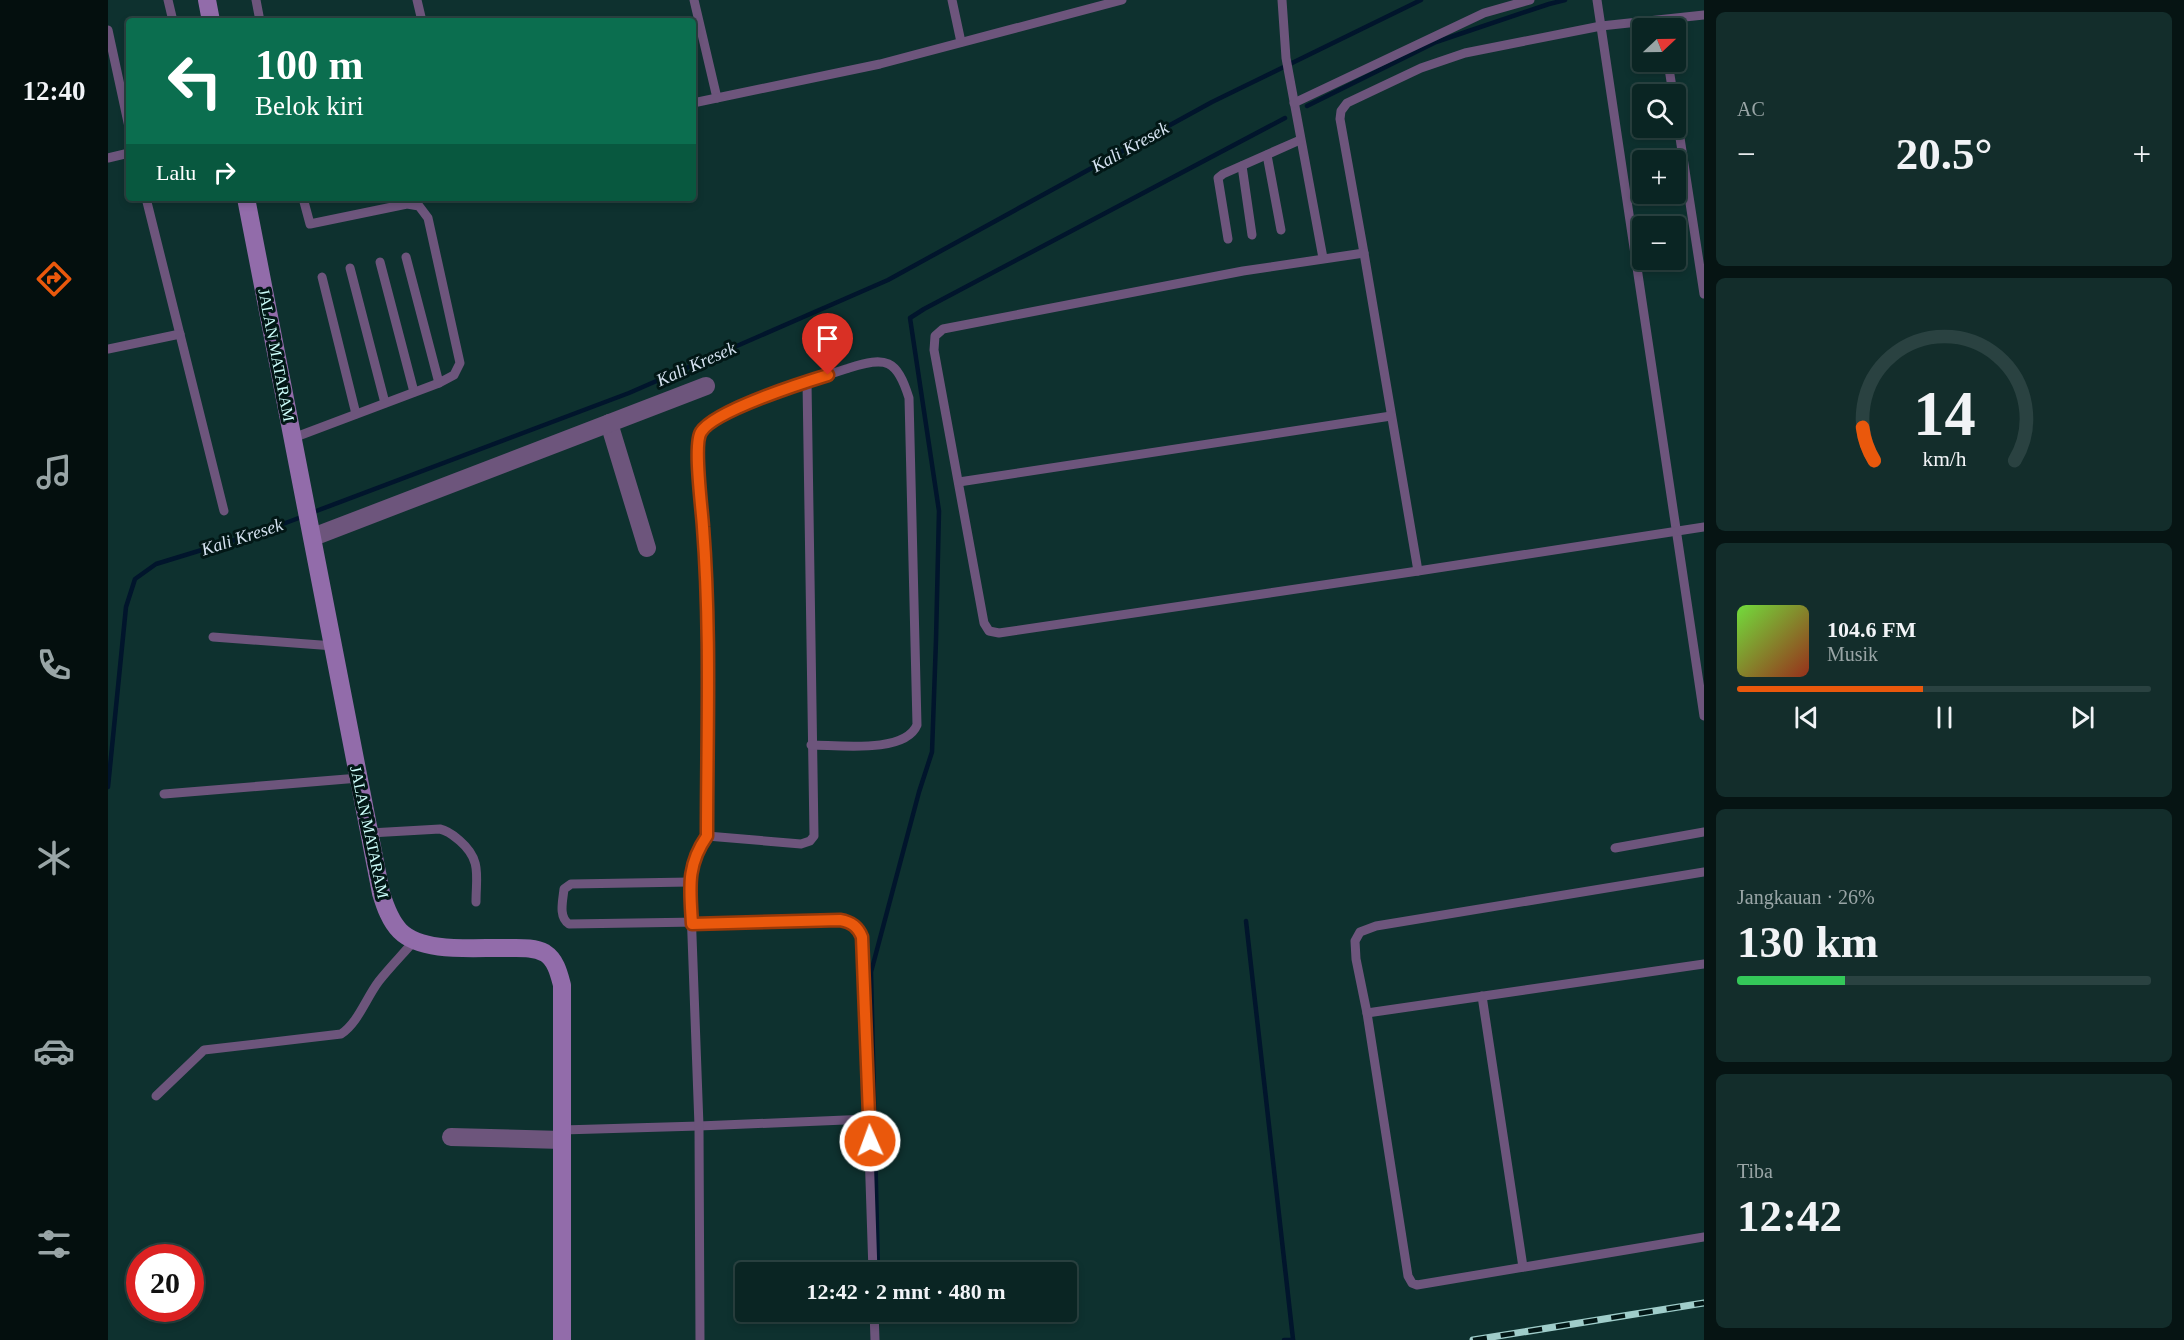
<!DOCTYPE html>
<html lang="id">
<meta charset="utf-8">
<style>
:root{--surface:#0a2523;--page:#132d2b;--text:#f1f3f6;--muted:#99a5a6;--line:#2a4241;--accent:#ea580c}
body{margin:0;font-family:"Times New Roman",serif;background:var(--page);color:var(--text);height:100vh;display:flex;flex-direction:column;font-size:22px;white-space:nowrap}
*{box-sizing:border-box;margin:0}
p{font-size:20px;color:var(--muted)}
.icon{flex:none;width:33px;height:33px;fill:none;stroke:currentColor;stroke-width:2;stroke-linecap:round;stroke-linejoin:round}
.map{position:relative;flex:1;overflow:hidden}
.side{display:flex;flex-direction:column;gap:12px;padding:12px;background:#061413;width:480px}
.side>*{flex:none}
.hud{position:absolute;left:18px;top:18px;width:570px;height:183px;border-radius:6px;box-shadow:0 3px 9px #0003,0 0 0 2px var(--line);background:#0b6e4f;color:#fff;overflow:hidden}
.needle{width:39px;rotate:68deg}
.buttons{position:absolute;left:1524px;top:18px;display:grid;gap:12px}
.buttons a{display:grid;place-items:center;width:54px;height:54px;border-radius:6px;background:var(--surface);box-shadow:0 3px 9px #0003,0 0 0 2px var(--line);font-size:30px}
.speed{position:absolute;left:18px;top:1244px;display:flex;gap:12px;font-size:30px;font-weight:700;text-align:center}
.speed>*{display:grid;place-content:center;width:78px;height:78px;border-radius:50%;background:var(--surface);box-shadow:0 3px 9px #0003,0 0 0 2px var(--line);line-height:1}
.speed .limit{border:9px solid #d22;background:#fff;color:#111}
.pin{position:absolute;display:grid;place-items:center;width:51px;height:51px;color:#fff;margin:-62px -26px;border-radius:50% 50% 50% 0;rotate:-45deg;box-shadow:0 0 6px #0007}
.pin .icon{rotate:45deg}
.me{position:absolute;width:66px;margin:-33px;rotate:358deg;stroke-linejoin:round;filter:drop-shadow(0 0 4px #0008)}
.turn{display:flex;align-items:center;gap:21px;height:126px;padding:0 30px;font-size:27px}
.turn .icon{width:78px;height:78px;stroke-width:2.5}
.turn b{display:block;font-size:42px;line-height:51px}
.then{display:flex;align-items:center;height:57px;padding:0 30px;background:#0003;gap:12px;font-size:22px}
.big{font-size:45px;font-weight:700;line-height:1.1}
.side .widget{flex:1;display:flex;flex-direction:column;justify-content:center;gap:9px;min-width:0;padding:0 21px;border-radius:9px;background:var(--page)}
.side .dial{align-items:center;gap:0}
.dial svg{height:156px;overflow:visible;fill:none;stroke:var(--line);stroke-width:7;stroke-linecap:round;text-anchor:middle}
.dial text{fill:var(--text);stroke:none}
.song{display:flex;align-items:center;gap:18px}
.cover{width:72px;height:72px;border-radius:9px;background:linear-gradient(135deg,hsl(100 70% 55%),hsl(10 70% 35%))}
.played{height:6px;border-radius:3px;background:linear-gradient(90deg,var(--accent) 45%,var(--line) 45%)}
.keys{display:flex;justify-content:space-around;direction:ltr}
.heat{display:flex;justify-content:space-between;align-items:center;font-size:33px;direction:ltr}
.charge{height:9px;border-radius:4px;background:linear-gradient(90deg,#34c759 26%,var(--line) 0)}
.trip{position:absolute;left:627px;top:1262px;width:342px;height:60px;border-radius:6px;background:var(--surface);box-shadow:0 3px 9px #0003,0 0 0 2px var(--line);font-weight:700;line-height:60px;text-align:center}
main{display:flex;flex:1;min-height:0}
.tabs{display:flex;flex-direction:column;width:108px;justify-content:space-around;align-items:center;background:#040f0e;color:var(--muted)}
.tabs .icon{width:42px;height:42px}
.tabs .current{color:var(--accent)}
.tabs b{font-size:27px;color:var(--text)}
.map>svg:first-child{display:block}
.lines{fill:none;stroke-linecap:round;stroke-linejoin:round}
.stream{stroke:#01152c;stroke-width:4.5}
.lane{stroke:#6d557c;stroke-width:9}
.street{stroke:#6d557c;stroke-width:18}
.secondary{stroke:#926caa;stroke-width:18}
.rail-casing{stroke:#9fcdca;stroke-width:7}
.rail{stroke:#021716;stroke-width:4.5;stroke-dasharray:14;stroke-linecap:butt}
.route-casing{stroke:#983908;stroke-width:15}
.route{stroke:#ea580c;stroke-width:10}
.labels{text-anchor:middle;stroke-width:6;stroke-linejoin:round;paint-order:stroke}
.street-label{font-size:16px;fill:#cefffc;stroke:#021716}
.water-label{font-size:18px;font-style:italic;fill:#d5e2f0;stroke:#021716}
</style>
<main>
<nav class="tabs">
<b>12:40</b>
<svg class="icon current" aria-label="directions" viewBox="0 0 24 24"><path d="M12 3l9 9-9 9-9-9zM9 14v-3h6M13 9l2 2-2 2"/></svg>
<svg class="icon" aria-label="music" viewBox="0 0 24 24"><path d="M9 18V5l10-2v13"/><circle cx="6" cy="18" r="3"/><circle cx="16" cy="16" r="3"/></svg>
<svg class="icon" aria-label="phone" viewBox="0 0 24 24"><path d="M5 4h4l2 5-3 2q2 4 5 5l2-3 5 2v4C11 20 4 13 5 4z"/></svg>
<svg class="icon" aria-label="climate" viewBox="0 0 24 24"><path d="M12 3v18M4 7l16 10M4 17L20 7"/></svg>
<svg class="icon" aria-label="car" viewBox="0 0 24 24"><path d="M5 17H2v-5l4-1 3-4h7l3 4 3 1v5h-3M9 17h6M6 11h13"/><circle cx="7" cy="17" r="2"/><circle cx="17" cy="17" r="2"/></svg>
<svg class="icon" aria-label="filters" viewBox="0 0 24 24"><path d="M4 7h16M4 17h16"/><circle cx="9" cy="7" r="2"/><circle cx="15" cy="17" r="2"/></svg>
</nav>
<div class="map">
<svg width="1596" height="1340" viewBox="0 0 1596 1340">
<rect width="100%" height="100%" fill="#0e312f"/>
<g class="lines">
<g class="stream">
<polyline points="1199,106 1328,42 1441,4 1457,0"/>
<polyline points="203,513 521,393 780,280 1104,102 1313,0"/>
<polyline points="0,787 18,607 27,579 48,564 159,530 196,516"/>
<polyline points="1138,921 1185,1339"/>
<polyline points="770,1272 763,972 811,792 824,752 828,640 831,511 802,318 816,309 1177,118"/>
<polyline points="1176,1340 1185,1340"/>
</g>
<g class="lane">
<polyline points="60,0 65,21"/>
<polyline points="148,0 152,21"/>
<polyline points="309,0 314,21"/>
<polyline points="586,0 609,98"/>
<polyline points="844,0 853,42"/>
<polyline points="1174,0 1178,58 1215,258"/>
<polyline points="1489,0 1596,716"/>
<polyline points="1596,15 1493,26 1357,53 1313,68 1239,103 1233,111 1232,119 1256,253 1135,271 835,329 827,336 826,350 876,623 881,631 891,633 1310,571 1596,527"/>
<polyline points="0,30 21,127"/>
<polyline points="1560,62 1565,94"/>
<polyline points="585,103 772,64 1014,0"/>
<polyline points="1186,103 1376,13 1422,0"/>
<polyline points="1568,112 1596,294"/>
<polyline points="1159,155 1173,230"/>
<polyline points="0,158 21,153"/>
<polyline points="1134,166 1144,235"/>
<polyline points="38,198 116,511"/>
<polyline points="1120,239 1110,178 1115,174 1192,140"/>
<polyline points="1256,253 1310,571"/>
<polyline points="298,257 331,383"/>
<polyline points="272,262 306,392"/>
<polyline points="242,268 277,403"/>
<polyline points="214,277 248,414"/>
<polyline points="0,349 72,334"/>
<polyline points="185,438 331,383 346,375 352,363 320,218 311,206 299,204 202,224 195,198"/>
<polyline points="851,482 1283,416"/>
<polyline points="105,637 226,646"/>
<polyline points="56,794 251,778"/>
<path d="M262 833 332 829C341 831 346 836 352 841 374 860 368 876 368 902"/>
<polyline points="599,836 693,844 702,841 706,836 699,382"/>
<polyline points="1507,848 1596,832"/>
<polyline points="1596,872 1268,926 1252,932 1247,941 1248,959 1259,1013 1300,1276 1304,1283 1309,1285 1596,1237"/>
<path d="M582 882 463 884 456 889C455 900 450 917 461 924L732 920C743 922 750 927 754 937L765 1272"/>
<polyline points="1374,996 1415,1267"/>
<polyline points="1259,1013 1596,964"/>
<path d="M48 1096 96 1050 233 1034C250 1023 258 998 271 981 282 967 295 954 306 941"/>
<polyline points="454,1130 591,1126 761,1119"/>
<polyline points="766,1311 767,1340"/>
<path d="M592 1340 591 1126 582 882 587 856 599 836C599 735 603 633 596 532 594 514 585 445 592 433 605 411 713 377 741 368 778 356 789 359 801 398L809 725C797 754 730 745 703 745"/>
</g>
<g class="street">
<polyline points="501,423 539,548"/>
<polyline points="205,537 598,386"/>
<polyline points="343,1137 454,1140"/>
</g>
<g class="secondary">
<polyline points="99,0 103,21"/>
<path d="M138 198 273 893C277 906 282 921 292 931 315 954 369 947 400 948 412 948 426 947 437 953 448 960 451 974 454 985V1340"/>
</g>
<g class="rail-casing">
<polyline id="rail" points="1365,1340 1596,1303"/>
</g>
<use href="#rail" class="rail"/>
</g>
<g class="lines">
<g class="route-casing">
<path id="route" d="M720 375C694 383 606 411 593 432 585 444 594 509 595 527 603 629 599 733 599 836 578 866 582 889 584 924L732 920C744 922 750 927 754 937L762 1141"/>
</g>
<use href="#route" class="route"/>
</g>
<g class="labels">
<g class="street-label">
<text transform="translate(169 355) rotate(79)" y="6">JALAN MATARAM</text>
<text transform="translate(262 832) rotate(78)" y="6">JALAN MATARAM</text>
</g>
<g class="water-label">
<text transform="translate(1022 147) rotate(-29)" y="6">Kali Kresek</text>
<text transform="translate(588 364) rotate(-24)" y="6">Kali Kresek</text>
<text transform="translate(134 537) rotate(-18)" y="6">Kali Kresek</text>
</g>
</g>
</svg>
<div class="buttons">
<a><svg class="needle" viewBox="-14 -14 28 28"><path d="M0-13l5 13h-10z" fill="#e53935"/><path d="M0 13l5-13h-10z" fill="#99a5a6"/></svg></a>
<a><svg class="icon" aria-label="search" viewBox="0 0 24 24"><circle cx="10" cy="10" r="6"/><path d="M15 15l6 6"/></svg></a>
<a>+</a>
<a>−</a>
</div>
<div class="speed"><div class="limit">20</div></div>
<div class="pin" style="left:720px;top:375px;background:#d93025"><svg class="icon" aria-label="arrive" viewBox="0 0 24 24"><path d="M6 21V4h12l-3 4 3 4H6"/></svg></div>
<svg class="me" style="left:762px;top:1141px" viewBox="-20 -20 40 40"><circle r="17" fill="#ea580c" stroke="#fff" stroke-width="3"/><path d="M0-11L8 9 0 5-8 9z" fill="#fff"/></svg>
<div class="trip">12:42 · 2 mnt · 480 m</div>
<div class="hud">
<div class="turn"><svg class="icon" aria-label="left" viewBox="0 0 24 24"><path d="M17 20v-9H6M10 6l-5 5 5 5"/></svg><div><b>100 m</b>Belok kiri</div></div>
<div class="then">Lalu<svg class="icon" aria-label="right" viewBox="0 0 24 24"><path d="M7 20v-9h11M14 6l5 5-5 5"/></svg></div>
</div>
</div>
<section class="side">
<div class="widget"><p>AC</p>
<div class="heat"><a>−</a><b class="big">20.5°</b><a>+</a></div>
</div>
<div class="widget dial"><svg viewBox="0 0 100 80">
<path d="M14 69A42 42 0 1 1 86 69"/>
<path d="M14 69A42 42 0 0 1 8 52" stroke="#ea580c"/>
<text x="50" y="56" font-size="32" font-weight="700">14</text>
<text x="50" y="72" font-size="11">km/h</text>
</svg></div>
<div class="widget">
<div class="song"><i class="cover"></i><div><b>104.6 FM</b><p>Musik</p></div></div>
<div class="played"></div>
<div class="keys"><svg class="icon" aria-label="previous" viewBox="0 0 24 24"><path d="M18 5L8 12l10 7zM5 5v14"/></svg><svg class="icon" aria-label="pause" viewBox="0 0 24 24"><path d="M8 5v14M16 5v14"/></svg><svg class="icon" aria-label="next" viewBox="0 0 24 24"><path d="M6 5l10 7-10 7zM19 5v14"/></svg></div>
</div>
<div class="widget"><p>Jangkauan · 26%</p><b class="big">130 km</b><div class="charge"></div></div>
<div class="widget"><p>Tiba</p><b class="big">12:42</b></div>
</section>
</main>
